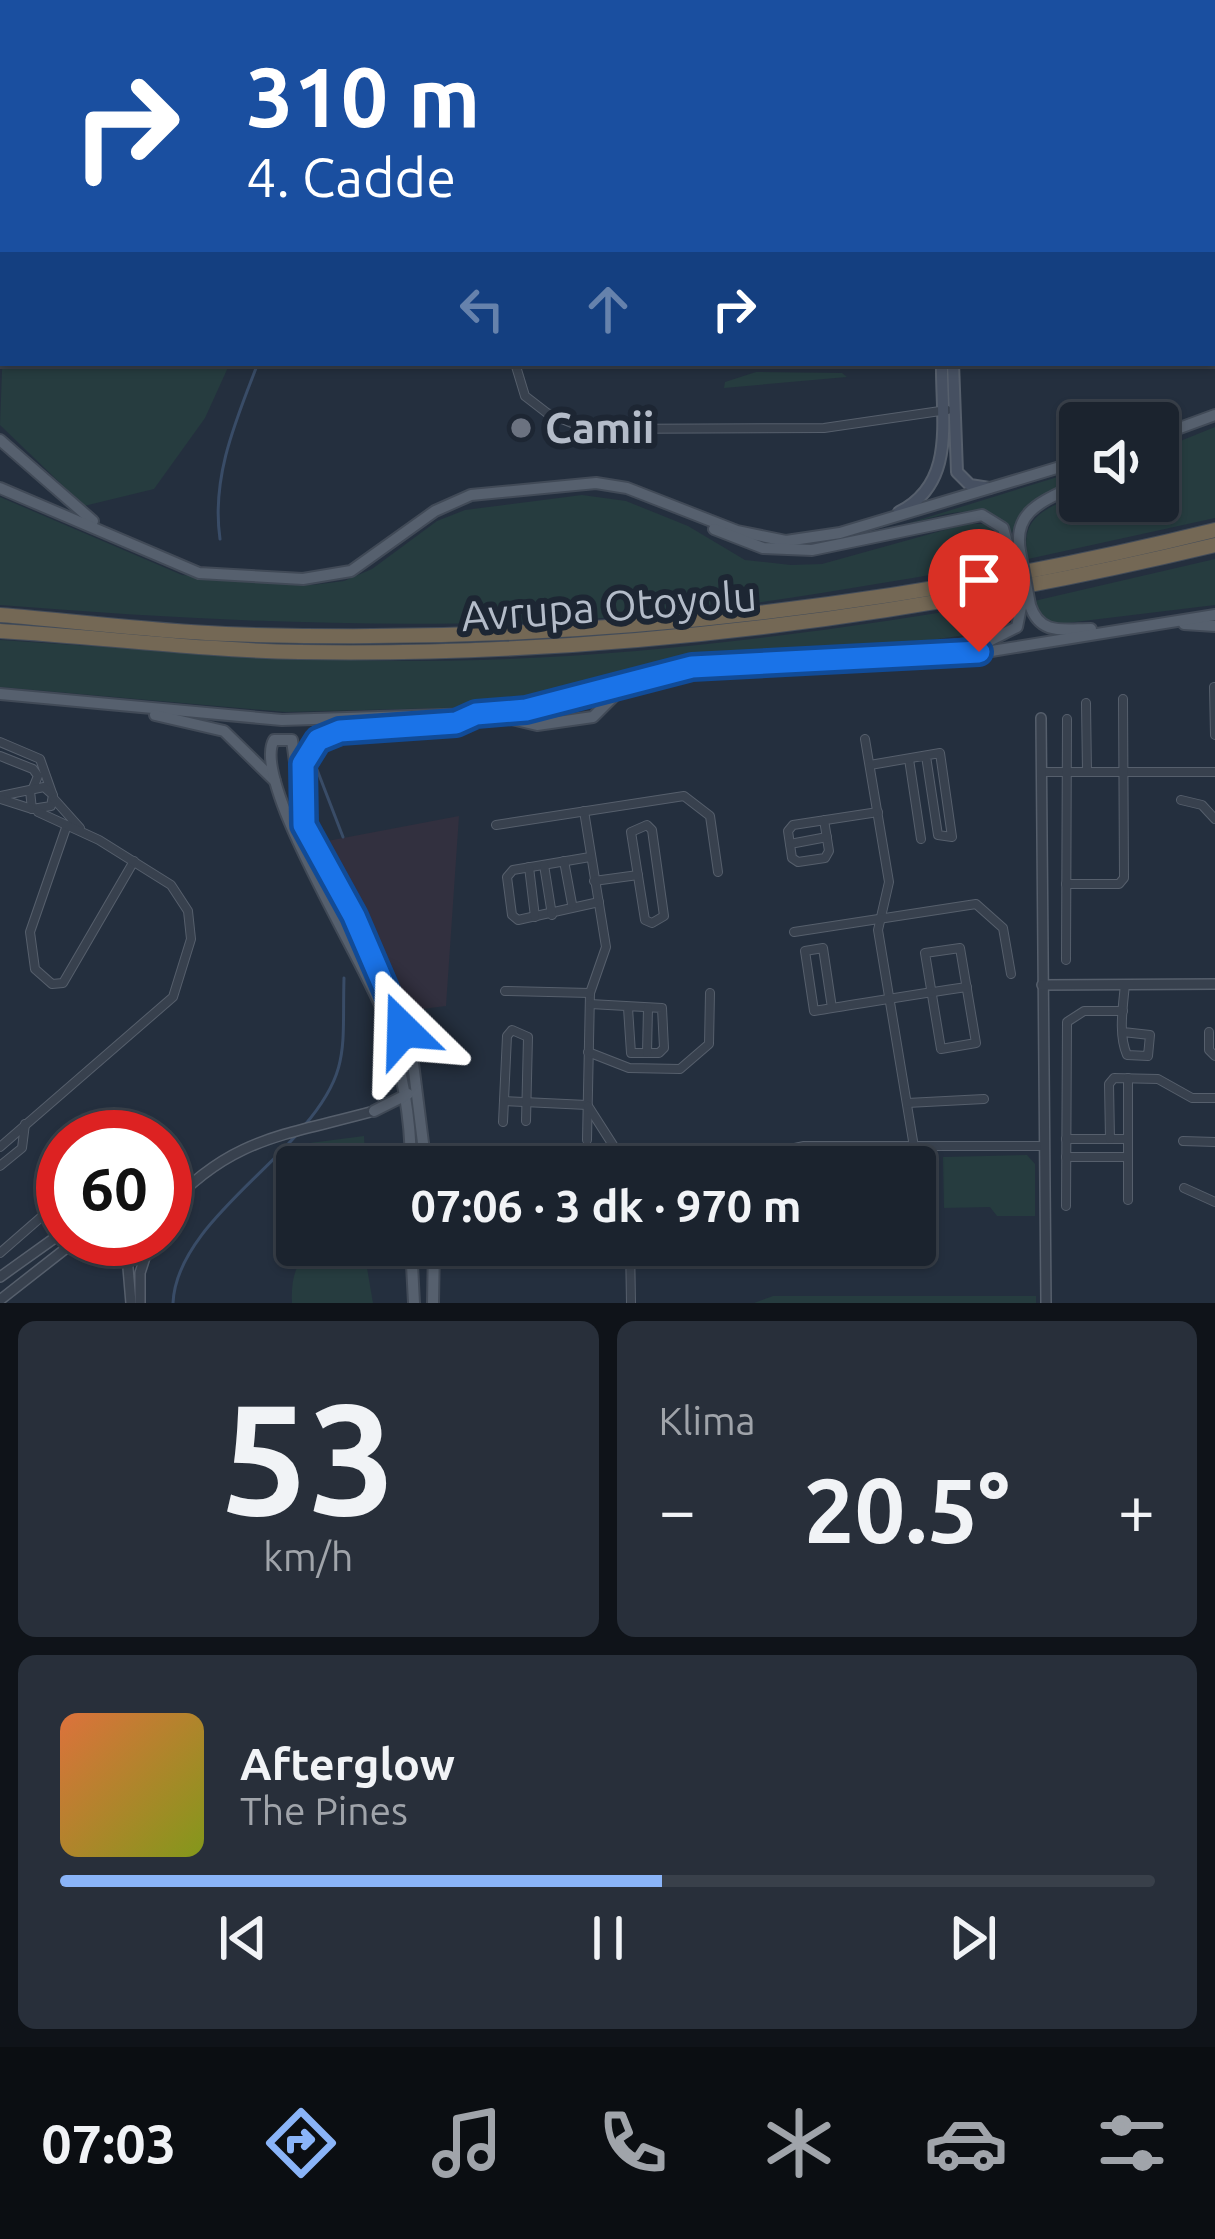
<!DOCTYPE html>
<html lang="tr">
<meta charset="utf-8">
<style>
:root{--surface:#1b232e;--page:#282f3a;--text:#f1f3f6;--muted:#a0a4aa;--line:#39404a;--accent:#8ab4f8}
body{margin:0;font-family:Ubuntu,sans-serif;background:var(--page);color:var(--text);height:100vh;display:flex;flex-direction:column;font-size:45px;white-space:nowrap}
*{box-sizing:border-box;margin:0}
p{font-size:39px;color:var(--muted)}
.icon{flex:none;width:66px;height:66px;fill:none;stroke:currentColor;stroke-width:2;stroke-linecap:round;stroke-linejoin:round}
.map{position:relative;height:1303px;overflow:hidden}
.panel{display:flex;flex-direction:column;gap:18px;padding:18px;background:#0f1319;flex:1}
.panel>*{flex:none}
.top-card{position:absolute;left:0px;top:0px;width:1215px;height:366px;box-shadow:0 3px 9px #0004,0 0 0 3px var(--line);background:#1a4fa0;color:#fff;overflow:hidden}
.buttons{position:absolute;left:1059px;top:402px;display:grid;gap:24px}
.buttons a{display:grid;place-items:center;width:120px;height:120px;border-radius:12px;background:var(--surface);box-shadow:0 3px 9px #0004,0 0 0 3px var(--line);font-size:60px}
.speed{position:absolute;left:36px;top:1110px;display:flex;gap:24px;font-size:60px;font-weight:700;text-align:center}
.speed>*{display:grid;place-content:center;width:156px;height:156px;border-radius:50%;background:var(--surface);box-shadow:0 3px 9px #0004,0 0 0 3px var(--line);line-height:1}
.speed .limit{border:18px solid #d22;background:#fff;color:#111}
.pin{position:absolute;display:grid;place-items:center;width:102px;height:102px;color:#fff;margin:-123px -51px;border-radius:50% 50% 50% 0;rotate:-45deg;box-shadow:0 0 12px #0007}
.pin .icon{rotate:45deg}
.me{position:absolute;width:132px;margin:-66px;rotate:338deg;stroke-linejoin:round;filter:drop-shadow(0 0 9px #0008)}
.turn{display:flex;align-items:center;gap:42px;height:252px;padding:0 48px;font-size:54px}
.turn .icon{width:156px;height:156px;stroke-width:2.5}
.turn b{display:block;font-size:84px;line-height:102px}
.lanes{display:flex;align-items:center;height:114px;padding:0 48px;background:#0003;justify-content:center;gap:60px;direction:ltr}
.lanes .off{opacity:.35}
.big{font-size:90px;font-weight:600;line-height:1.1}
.panel .tile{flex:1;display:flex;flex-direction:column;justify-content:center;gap:18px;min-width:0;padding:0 42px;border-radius:18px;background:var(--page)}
.panel .dial{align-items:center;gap:0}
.dial b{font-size:156px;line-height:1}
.song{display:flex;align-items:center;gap:36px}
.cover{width:144px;height:144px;border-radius:18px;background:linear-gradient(135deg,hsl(20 70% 55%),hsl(70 70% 35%))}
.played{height:12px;border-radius:6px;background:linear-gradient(90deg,var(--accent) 55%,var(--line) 55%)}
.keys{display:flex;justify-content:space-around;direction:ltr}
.heat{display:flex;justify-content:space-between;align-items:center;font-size:66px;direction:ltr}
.panel .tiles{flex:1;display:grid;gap:18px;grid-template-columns:1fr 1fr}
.tile:last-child{grid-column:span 2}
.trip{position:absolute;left:276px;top:1146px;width:660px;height:120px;border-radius:12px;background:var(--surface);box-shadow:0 3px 9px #0004,0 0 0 3px var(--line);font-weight:600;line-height:120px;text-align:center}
.tab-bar{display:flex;height:192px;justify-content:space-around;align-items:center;background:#0b0e12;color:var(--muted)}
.tab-bar .icon{width:84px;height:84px}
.tab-bar .on{color:var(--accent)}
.tab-bar b{font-size:54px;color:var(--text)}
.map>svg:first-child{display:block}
.medical{fill:#32303f}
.green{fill:#263c3f}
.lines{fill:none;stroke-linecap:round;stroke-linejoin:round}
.stream{stroke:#394c67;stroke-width:3}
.minor-casing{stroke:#565f6c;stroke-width:10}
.tertiary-casing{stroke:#565f6c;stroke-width:12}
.secondary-casing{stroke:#565f6c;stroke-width:14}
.primary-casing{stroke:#414a57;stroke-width:14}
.motorway-casing{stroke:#434c59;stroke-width:16}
.minor{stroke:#38414e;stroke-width:8}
.tertiary{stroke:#38414e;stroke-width:9}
.secondary{stroke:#465061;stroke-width:10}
.primary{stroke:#56606e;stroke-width:10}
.motorway{stroke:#746855;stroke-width:14}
.primary-bridge-casing{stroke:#414a57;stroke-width:14;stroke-linecap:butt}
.primary-bridge{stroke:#56606e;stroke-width:10}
.route-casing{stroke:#114b97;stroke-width:30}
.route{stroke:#1a73e8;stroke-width:21}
.worship-dot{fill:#6b7280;stroke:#1d2633;stroke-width:4.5}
.labels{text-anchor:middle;stroke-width:12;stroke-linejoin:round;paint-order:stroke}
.poi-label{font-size:42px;font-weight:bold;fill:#b4bcc9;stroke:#1d2633;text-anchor:start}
.street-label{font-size:42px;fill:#b4bcc9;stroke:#1d2633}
</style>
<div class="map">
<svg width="1215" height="1303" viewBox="0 0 1215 1303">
<rect width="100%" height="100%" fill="#242f3e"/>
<polygon class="medical" points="459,816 446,1006 406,1011 364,912 322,842"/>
<g class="green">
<polygon points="3,344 3,363 230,363 205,418 154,489 84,506 0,425"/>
<polygon points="756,372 842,373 847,377 724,388 725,382"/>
<path d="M1215 427V518L1028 559C1019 515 1046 510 1080 493V501H1158V450Z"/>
<path d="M1080 470V480L1027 506 1011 533C979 498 948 515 906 524Z"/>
<path d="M582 495 626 501 688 526 745 560 791 565 822 564 966 524H987L998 537 1005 563C886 581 765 606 645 615 429 632 215 622 0 605V497L182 575 312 585 344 581 372 569 437 521 465 510Z"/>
<polygon points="1215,559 1215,605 1050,625 1037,616 1034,601"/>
<path d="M1013 601 1008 629 882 647 664 663 564 691 479 707 286 712 0 687V640C160 650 321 665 481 660 660 655 837 630 1013 601Z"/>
<polygon points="364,1136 366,1167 304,1167 302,1144"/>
<polygon points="1027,1155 1035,1164 1035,1216 997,1216 990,1207 944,1208 943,1157"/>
<path d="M342 1245 366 1262 373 1303H292C290 1266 303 1245 342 1245Z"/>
<polygon points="773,1296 1036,1296 1036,1303 754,1303"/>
</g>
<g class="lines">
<g class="stream">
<polyline points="298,0 298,3"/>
<path d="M220 539C211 477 236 420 258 363"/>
<polyline points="316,767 343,837"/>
<path d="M304 1126C351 1071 342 1047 344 978"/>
<path d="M173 1303C176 1237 257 1182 298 1133"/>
</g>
<g class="minor-casing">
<g id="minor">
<polyline points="933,3 937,0"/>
<polyline points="1212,129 1215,116"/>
<polyline points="0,195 3,193"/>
<polyline points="1212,322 1215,322"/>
<polyline points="515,363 525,396 547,413 587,429 824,428 947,410"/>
<polyline points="1214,687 1215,735"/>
<polyline points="1086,703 1087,772"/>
<polyline points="865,739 889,882 878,930 914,1147"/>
<polyline points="0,742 40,759 52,793"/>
<polyline points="0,756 33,769 38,776 33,788"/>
<polyline points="909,759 921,839"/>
<polyline points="870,765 940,753 952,837 938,835 926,756"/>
<polyline points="1041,772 1215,772"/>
<polyline points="0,796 44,787 53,795 51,806 32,809 30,791"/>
<polyline points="1,799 32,809"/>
<polyline points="54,799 80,828"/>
<polyline points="1181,800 1202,805 1215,819"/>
<polyline points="584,811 606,947 590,993 587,1140"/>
<polyline points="824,820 829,851 825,858 798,862 792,858 788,831 793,825 878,812"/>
<polyline points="67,825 30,932 35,969 52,984 63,983 134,861"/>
<polyline points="496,825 684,796 710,816 718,872"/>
<polygon points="647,825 652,830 664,916 652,923 645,920 631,832"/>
<polyline points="790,844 827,837"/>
<polyline points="590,857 513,870 507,877 512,915 518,920 599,902"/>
<polyline points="564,861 572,904"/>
<polyline points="544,865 552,915"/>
<polyline points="529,867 535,917"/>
<polyline points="594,881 638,875"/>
<polyline points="1066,884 1119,884 1124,878 1123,699"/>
<polyline points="794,932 976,904 1003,928 1011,974"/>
<polygon points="960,948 976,1043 941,1049 925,953"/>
<polyline points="1066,960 1067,719"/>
<polyline points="505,991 590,993"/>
<polyline points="590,1004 662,1008 664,1048 659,1053 631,1053 628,1008"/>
<path d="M832 1008 823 948 805 951 814 1011C865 1003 916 994 967 987"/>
<path d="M1123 1032 1150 1035 1148 1056 1127 1055C1118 1034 1123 1007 1125 984"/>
<polyline points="1209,1032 1209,1050 1215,1056"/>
<polyline points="588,1052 629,1068 680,1069 709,1044 710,993"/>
<polyline points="647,1053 648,1008"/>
<polyline points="505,1101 587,1105"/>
<polyline points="907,1103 984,1099"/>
<polyline points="588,1106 627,1167"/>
<polyline points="503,1122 507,1036 512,1030 528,1037 526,1121"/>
<polyline points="1066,1139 1128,1139"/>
<polyline points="1110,1139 1109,1084 1114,1078 1158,1079 1192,1098 1215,1098"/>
<polyline points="1183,1141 1215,1142"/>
<polyline points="0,1147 173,997 191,939 188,911 171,885 99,840 38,812"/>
<polyline points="1066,1157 1128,1157"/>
<polyline points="0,1166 22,1148 25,1124"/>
<polyline points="708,1167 804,1146 1044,1146"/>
<polyline points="1184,1188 1215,1202"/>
<polyline points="1128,1200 1128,1078"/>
<polyline points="1066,1206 1067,1022 1084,1011 1123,1011"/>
<polyline points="630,1245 631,1303"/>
<polyline points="0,1253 63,1198"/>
</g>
</g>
<g class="tertiary-casing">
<g id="tertiary">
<polyline points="621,0 628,3"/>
<polyline points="639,0 645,3"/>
<polyline points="1041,718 1046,1303"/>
<polyline points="1042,985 1215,984"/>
<path d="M165 1210C231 1137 283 1136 374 1111"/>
<polyline points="108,1239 127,1256 131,1303"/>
<polyline points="0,1277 63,1232"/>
<polyline points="0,1300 69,1246 94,1239"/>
<polyline points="140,1303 140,1273 151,1239"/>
</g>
</g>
<g class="secondary-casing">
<g id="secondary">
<polyline points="862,0 864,3"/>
<polyline points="873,0 874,3"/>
<polyline points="953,363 957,472 970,485 989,488"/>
<path d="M899 512C957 483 941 419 942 363"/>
</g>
</g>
<g class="primary-casing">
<g id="primary">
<polyline points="15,0 16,3"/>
<polyline points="25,0 25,3"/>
<polyline points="0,310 3,304"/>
<polyline points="0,343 3,339"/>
<polyline points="1158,436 1215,415"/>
<polyline points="0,440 93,521"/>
<polyline points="0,488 199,573 303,579 351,571 435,511 471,495 596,483 627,488 737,531 786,541 840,533 1080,461"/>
<polyline points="714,529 763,548 812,550 982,515 1003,528 1010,553"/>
<path d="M1020 551C1012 508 1048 500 1080 483"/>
<path d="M1030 605C1040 636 1064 629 1091 629"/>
<polyline points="1184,624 1215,626"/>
<polyline points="902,651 987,642 1017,627 1021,607"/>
<polyline points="0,694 282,720 475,714 539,707 677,669 979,653 1215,615"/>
<polyline points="155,715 224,731 275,781"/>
<polyline points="499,716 537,725 593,717 626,684"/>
<path d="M296 769 292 740H274C250 780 365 962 383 1012 401 1063 411 1113 411 1167"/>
<polyline points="374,1111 408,1094"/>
<polyline points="426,1167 412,1055 354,916 310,840 301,808 302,778 306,753 330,733 456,723 473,716"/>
<polyline points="411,1245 414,1303"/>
<polyline points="433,1303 434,1245"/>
</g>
</g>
<g class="motorway-casing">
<g id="motorway">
<path d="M0 615C75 621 150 631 226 634 559 646 892 610 1215 530"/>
<path d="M0 631C100 637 198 650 299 652 608 657 914 617 1215 545"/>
</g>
</g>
<use href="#minor" class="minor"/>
<use href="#tertiary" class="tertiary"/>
<use href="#secondary" class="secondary"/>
<use href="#primary" class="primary"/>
<use href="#motorway" class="motorway"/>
<g class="primary-bridge-casing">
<g id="primary-bridge">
<polyline points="1020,551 1030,605"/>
<polyline points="1010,553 1021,607"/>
</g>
</g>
<use href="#primary-bridge" class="primary-bridge"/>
</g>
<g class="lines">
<g class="route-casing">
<polyline id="route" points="403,1030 354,916 304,825 303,764 318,740 340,731 456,723 476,714 526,710 692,667 979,652"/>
</g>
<use href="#route" class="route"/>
</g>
<circle class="worship-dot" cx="521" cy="428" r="12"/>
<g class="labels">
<g class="poi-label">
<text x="545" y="443">Camii</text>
</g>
<g class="street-label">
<text transform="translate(609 606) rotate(-4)" y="15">Avrupa Otoyolu</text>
</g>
</g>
</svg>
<div class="buttons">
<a><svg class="icon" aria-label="sound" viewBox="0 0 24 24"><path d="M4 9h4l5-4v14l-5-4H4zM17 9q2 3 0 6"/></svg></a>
</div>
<div class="speed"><div class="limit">60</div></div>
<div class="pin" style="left:979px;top:652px;background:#d93025"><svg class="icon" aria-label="arrive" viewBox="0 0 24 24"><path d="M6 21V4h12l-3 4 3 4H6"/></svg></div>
<svg class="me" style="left:403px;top:1030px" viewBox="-20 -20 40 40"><path d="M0-17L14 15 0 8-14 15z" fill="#1a73e8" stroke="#fff" stroke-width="4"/></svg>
<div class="trip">07:06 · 3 dk · 970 m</div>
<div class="top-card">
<div class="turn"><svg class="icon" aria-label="right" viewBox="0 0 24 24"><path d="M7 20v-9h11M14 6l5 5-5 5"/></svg><div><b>310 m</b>4. Cadde</div></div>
<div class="lanes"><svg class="icon off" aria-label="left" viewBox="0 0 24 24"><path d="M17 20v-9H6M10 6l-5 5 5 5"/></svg><svg class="icon off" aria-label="ahead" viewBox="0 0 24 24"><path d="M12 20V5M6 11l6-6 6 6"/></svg><svg class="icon" aria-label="right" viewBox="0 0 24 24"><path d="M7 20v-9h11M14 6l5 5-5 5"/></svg></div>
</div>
</div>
<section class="panel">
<div class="tiles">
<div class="tile dial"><b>53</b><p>km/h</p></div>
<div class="tile"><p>Klima</p>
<div class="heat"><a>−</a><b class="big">20.5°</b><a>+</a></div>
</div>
<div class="tile">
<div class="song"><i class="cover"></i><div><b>Afterglow</b><p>The Pines</p></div></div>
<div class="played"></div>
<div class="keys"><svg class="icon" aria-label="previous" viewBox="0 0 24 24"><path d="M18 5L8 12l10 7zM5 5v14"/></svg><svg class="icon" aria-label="pause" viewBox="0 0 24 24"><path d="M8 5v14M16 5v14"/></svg><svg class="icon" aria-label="next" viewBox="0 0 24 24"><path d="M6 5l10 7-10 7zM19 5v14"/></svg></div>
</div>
</div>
</section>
<nav class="tab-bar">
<b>07:03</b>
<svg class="icon on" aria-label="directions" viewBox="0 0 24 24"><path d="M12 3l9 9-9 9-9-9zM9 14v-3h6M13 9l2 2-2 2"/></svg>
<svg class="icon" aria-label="music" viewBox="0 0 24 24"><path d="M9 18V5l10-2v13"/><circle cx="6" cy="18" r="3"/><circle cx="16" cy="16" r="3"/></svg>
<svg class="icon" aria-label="phone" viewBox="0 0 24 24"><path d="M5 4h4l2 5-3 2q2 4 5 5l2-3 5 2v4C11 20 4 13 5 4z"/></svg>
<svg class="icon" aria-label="climate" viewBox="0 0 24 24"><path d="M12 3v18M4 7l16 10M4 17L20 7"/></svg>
<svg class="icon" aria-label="car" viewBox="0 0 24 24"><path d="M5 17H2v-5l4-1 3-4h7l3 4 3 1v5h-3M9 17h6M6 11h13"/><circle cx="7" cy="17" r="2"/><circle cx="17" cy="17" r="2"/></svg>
<svg class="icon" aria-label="filters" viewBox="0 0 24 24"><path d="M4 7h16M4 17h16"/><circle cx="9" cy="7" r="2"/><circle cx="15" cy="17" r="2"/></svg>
</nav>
